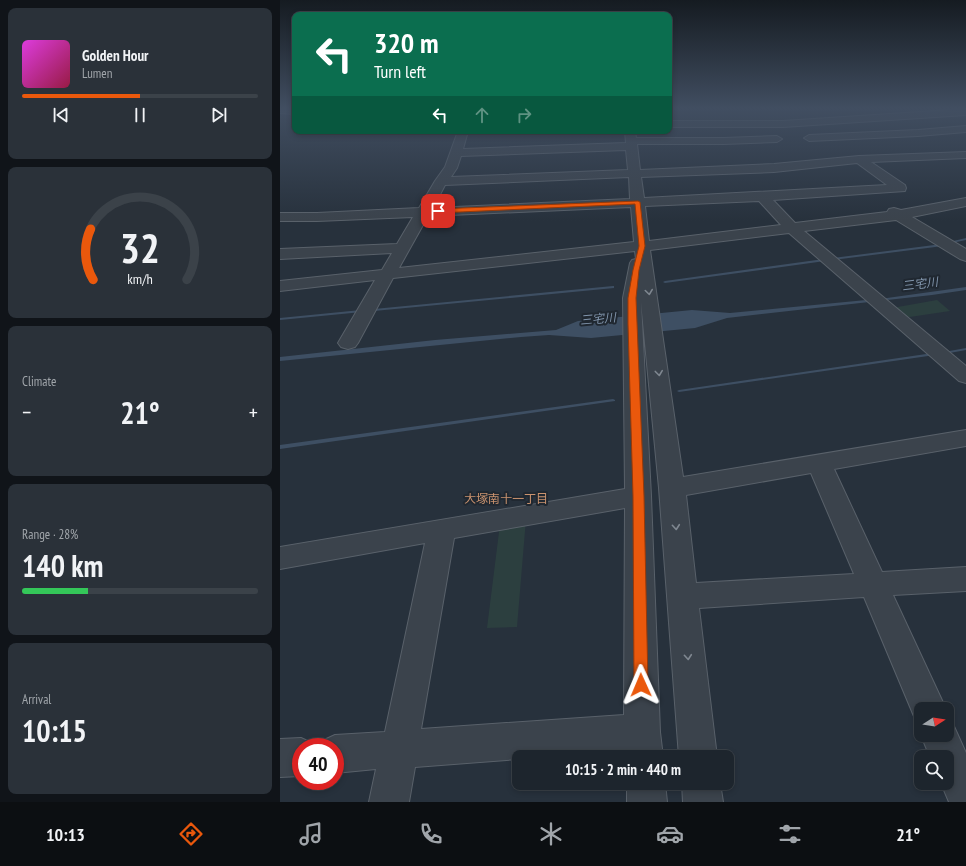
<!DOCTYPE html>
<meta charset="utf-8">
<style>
:root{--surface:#1d252d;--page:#2a3139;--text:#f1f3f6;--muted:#a0a5aa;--line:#3b4249;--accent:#ea580c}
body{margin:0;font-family:"PT Sans Narrow","Noto Sans JP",sans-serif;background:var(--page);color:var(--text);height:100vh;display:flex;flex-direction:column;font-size:15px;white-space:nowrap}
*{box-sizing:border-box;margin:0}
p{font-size:13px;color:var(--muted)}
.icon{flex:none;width:22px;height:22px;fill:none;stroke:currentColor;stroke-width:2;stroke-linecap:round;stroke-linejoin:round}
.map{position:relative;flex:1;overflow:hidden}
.details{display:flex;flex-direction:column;gap:8px;padding:8px;background:#101419;width:280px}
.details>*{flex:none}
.guide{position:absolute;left:12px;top:12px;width:380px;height:122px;border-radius:8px;box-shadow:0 2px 6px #0003,0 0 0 1px var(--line);background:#0b6e4f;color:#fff;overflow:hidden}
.needle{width:26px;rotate:78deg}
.buttons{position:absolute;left:634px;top:702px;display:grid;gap:8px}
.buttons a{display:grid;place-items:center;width:40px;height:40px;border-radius:8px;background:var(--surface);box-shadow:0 2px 6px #0003,0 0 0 1px var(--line);font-size:20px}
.speed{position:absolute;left:12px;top:738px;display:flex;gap:8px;font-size:20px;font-weight:700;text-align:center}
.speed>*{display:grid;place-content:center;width:52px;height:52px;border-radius:50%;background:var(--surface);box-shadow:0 2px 6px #0003,0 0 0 1px var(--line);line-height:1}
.speed .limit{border:6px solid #d22;background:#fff;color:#111}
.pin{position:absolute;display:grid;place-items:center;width:34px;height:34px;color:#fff;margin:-17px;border-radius:8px;box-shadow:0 2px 6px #0006}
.me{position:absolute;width:44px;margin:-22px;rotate:359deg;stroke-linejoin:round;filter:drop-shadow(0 0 3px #0008)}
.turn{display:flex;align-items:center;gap:14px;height:84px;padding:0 16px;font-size:18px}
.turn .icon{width:52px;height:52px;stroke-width:2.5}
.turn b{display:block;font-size:28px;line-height:34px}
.lanes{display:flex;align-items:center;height:38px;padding:0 16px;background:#0003;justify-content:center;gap:20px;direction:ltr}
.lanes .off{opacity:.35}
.big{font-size:30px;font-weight:600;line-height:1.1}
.details .card{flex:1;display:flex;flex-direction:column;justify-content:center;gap:6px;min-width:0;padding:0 14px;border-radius:8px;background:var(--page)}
.details .dial{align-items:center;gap:0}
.dial svg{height:104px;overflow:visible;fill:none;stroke:var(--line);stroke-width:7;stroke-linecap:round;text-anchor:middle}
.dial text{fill:var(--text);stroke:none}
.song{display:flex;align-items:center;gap:12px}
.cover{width:48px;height:48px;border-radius:6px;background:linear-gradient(135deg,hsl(300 70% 55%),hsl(340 70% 35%))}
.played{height:4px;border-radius:2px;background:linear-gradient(90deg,var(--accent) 50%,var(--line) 50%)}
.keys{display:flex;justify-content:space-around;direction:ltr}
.heat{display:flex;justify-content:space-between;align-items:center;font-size:22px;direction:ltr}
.charge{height:6px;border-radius:3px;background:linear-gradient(90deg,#34c759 28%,var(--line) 0)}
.trip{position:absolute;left:232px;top:750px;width:222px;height:40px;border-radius:8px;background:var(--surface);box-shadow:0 2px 6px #0003,0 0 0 1px var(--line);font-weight:600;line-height:40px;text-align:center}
.tab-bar{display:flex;height:64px;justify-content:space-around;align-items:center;background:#0c0f12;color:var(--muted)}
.tab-bar .icon{width:28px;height:28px}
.tab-bar .active{color:var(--accent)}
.tab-bar b{font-size:18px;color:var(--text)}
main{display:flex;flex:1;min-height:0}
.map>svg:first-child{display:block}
.green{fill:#2c3f3f}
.water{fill:#3e4f63}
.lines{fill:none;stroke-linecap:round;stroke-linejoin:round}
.stream{fill:#3e4f63;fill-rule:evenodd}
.minor-casing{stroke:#59616a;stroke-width:2}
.minor{fill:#3b434c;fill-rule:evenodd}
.oneway{stroke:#7f8790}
.route{fill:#ea580c;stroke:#983908}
.labels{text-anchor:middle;stroke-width:4;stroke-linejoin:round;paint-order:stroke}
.water-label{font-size:12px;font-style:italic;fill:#8195ac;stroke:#202831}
.neighbourhood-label{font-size:12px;fill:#ca936f;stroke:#202831}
</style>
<main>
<section class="details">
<div class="card">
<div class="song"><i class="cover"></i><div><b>Golden Hour</b><p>Lumen</p></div></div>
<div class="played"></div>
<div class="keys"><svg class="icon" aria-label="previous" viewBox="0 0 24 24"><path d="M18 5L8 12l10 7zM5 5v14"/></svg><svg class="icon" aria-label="pause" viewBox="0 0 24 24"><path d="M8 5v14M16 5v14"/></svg><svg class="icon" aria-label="next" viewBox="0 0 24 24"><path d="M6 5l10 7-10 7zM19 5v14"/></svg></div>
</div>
<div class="card dial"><svg viewBox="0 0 100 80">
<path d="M14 69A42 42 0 1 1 86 69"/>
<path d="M14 69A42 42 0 0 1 12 30" stroke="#ea580c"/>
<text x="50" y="56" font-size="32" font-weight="700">32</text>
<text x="50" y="72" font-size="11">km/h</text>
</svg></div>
<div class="card"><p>Climate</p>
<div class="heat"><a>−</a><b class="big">21°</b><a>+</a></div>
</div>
<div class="card"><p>Range · 28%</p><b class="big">140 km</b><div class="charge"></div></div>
<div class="card"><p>Arrival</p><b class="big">10:15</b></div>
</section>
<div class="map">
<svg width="686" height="802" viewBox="0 0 686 802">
<rect width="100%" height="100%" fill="#27313c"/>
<g class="green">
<polygon points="657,300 670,311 623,318 612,308"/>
<polygon points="246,519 237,627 207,628 220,524"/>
</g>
<polygon class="water" points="686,287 686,290 652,295 447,318 415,328 311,338 269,335 241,337 0,361 0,357 155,340 276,330 298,321 361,315 412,310 450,313 607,298"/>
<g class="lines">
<g class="stream">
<polygon points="686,238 686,240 667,244 665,243"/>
<polygon points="662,244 663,244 663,246 553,260 551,259 553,258"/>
<polygon points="544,259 545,259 545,261 385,283 383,282 385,281"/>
<polygon points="333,286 334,286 334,288 94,311 92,310 94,309"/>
<polygon points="81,310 83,311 82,312 0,320 0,318"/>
<polygon points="686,348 686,350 664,354 662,353 664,352"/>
<polygon points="653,353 655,353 655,355 399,392 397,391 399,390"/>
<polygon points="333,399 335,400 335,401 0,449 0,445"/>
</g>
<g class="minor-casing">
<g id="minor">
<polygon points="0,108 15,108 15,114 0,113"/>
<polygon points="686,109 686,115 503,127 389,127 389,121 503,121"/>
<polygon points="686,126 686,132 638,136 529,141 524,138 529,135 638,130"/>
<path d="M178 131H188L183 149 346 143 345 131H355L356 138H444L497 136 502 139 497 142 444 144H357L360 170 494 164 579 156 686 152V158L591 162 625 185 626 188 625 191 493 200 515 223 607 212 609 209 614 208 621 210 686 198V206L632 217 686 249V261L680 259 616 220 524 231 686 366V383L679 381 509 233 370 250 403 477 686 430V446L554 469 602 572 686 567V591L613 595 666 709H641V723L636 721 584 597 419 608 437 757H399L379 488 361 302 371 496 380 732 383 757H345V751L265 757H239V759L135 767 129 802H89L96 769 55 773V747H39L42 741 55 735 105 732 145 543 0 569V547L345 489 343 298 350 263 352 260 356 259 355 251 113 278 78 343 75 347 68 349 61 347 58 343 95 280 0 291V281L102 270 112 253 0 259V249L117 244 133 217 37 221H0V213H37L139 208 155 181 165 167ZM346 150 348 170 171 177 177 168 181 156ZM577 163 607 185 364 198 361 177 494 172ZM349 177 350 199 153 208 165 185ZM479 201 501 225 369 241 365 206ZM351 207 354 242 119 268 148 216ZM531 473 574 574 416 583 406 495ZM345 508 344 715 141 729 174 538Z"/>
<polygon points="667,720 672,722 686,753 686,802 669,802 661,783 667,783 667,757 650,757 641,735 667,735"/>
<polygon points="21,738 34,744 35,747 21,747 21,776 0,777 0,739"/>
<polygon points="347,783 385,783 387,802 347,802"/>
<polygon points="402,783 440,783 443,802 403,802"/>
</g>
</g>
<use href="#minor" class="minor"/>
</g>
<defs><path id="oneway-chevron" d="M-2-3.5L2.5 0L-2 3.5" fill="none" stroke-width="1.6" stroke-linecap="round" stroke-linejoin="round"/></defs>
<g class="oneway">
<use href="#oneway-chevron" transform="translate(369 292) rotate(82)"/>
<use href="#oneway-chevron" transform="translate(379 373) rotate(83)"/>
<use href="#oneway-chevron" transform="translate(396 527) rotate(85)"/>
<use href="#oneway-chevron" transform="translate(408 657) rotate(85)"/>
</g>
<linearGradient id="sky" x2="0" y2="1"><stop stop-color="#151b21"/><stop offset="0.49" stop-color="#414e61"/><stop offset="1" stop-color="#414e61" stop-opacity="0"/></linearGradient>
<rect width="686" height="221" fill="url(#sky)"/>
<polygon class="route" points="358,201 360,202 365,246 359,270 356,298 364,496 368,685 366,690 361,692 356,690 354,685 353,496 348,324 348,298 353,270 359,246 355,204 158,213 155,211 158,209"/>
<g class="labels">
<g class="water-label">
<text transform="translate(640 284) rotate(-7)" y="4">三宅川</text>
<text transform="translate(318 319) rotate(-5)" y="4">三宅川</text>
</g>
<g class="neighbourhood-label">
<text x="226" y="503">大塚南十一丁目</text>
</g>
</g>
</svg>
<div class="buttons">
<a><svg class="needle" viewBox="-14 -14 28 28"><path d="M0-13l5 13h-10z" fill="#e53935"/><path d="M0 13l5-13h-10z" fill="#a0a5aa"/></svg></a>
<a><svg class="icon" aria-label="search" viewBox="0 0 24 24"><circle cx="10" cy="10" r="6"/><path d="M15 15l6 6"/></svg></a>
</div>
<div class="speed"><div class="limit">40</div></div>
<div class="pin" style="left:158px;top:211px;background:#d93025"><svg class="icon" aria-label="arrive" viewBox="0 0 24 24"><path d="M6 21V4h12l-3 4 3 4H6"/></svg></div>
<svg class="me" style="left:361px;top:685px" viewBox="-20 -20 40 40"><path d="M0-17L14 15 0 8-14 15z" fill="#ea580c" stroke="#fff" stroke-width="4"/></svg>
<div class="trip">10:15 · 2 min · 440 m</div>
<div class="guide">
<div class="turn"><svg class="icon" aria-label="left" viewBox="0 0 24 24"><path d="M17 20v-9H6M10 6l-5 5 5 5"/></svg><div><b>320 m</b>Turn left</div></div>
<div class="lanes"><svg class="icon" aria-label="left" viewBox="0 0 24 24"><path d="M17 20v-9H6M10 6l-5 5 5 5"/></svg><svg class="icon off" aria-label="ahead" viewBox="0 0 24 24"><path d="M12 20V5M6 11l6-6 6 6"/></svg><svg class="icon off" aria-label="right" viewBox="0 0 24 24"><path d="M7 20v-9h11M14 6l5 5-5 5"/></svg></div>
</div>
</div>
</main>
<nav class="tab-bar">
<b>10:13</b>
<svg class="icon active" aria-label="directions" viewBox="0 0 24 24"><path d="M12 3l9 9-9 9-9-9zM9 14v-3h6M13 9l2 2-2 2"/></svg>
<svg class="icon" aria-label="music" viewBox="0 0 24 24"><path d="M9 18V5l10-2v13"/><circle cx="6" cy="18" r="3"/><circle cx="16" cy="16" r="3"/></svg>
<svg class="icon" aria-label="phone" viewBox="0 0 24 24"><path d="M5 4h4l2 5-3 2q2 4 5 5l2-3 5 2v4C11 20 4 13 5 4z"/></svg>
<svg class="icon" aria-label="climate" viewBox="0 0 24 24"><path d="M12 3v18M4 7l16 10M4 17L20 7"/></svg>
<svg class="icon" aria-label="car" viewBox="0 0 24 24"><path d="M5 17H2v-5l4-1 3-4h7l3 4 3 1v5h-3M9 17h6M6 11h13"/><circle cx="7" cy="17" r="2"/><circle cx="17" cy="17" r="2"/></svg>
<svg class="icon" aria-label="filters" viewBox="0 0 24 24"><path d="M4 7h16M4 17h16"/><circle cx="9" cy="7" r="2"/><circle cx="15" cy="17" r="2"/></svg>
<b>21°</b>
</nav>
